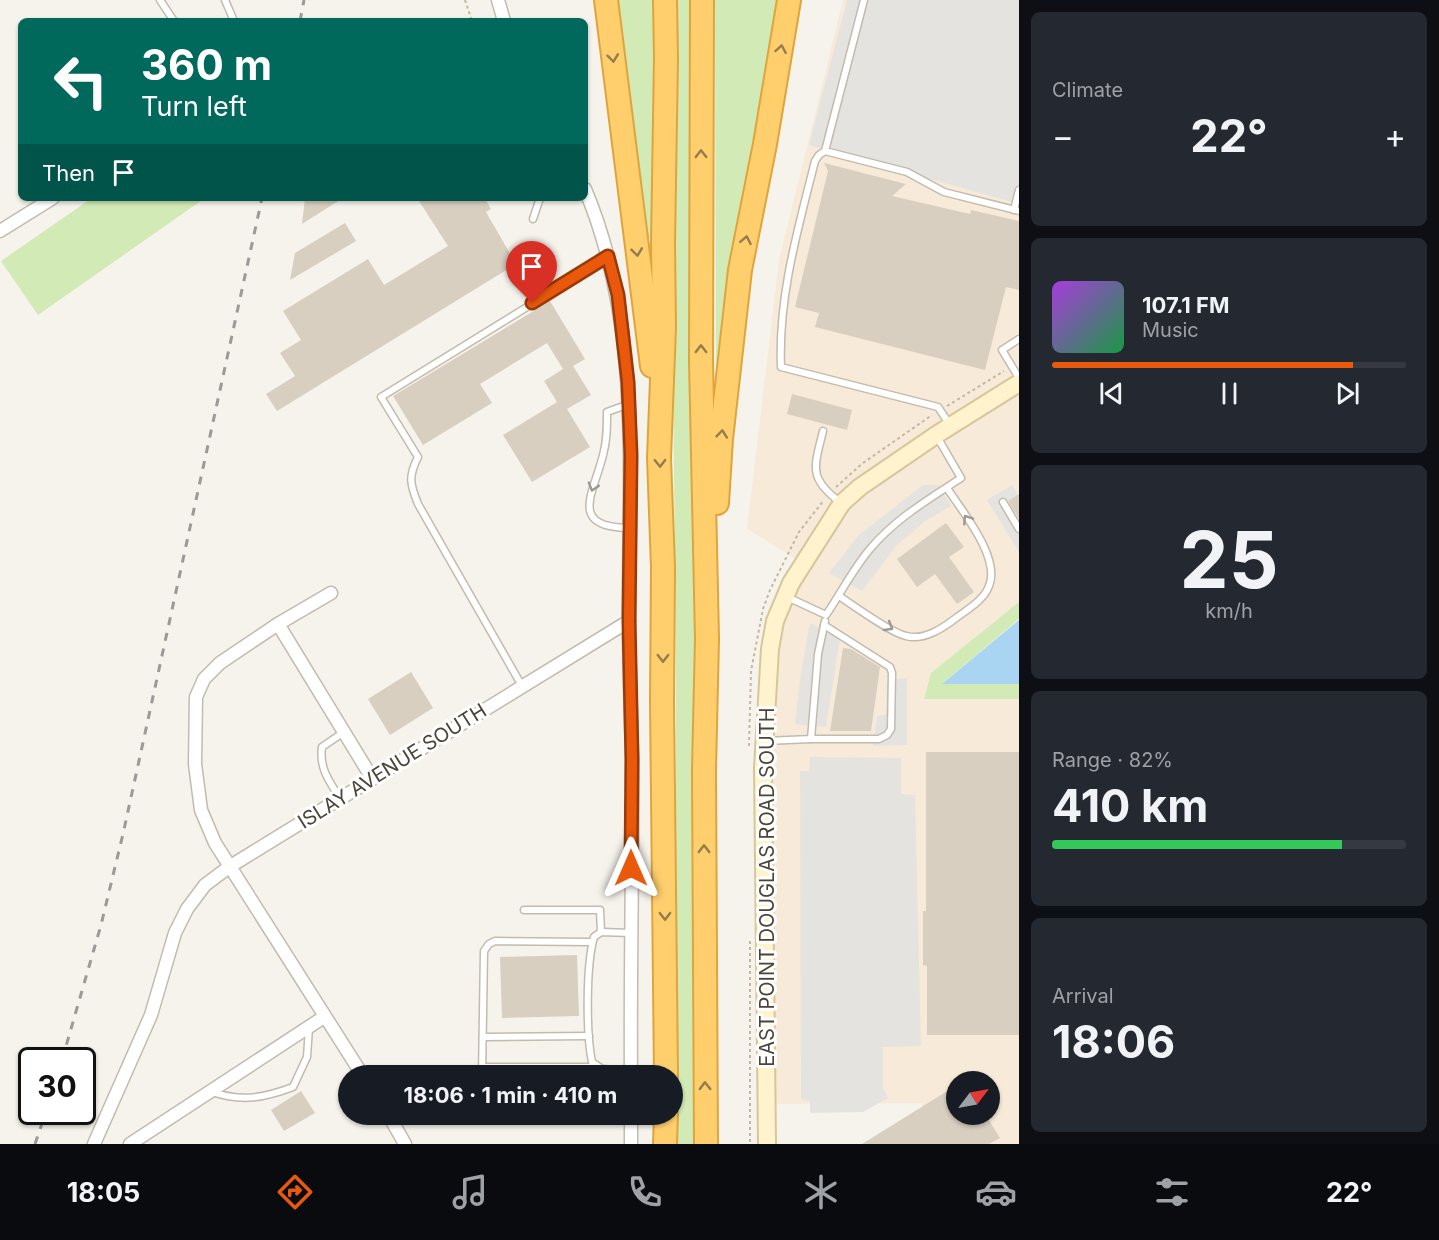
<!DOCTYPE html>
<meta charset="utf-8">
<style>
:root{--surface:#171b24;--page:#242831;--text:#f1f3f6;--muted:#9ea1a6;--line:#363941;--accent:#ea580c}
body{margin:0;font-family:Inter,sans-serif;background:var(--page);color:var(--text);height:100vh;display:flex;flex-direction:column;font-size:22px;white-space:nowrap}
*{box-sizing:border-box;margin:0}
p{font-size:20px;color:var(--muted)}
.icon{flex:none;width:33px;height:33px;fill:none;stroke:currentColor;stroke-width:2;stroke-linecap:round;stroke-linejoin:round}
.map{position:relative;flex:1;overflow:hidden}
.panel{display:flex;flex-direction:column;gap:12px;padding:12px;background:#0d0f14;width:420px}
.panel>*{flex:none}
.top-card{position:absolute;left:18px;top:18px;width:570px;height:183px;border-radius:9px;box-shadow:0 2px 4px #0004;background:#00695c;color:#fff;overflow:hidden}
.needle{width:39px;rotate:58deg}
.controls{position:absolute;left:946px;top:1071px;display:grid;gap:12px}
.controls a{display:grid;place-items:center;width:54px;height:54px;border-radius:50%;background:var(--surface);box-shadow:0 2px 4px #0004;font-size:30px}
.speed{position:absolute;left:18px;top:1047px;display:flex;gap:12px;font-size:30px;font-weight:700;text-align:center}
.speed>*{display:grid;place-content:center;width:78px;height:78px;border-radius:50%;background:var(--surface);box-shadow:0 2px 4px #0004;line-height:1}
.speed .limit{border:3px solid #111;border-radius:9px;background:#fff;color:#111}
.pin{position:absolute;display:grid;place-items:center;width:51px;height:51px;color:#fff;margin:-62px -26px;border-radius:50% 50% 50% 0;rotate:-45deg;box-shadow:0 0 6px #0007}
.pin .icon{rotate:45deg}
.me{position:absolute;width:66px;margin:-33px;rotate:0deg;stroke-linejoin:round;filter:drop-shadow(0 0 4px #0008)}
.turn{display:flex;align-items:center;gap:21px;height:126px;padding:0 24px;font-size:27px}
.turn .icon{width:78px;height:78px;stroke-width:2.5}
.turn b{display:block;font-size:42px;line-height:51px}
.then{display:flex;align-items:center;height:57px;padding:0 24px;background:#0003;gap:12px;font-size:22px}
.big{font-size:45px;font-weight:700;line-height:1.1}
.panel .widget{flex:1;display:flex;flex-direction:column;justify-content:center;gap:9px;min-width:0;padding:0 21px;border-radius:9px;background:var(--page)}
.panel .dial{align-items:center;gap:0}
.dial b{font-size:78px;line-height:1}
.song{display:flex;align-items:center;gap:18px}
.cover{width:72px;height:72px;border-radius:9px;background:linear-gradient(135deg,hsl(280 70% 55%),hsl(140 70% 35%))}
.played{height:6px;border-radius:3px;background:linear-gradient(90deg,var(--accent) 85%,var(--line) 85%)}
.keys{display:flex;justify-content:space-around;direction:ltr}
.heat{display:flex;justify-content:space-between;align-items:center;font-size:33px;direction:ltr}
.charge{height:9px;border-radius:4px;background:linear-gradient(90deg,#34c759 82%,var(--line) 0)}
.trip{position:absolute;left:338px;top:1065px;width:345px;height:60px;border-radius:30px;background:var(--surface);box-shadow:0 2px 4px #0004;font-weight:700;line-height:60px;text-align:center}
.dock{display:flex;height:96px;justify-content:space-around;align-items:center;background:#090b0e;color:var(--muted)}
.dock .icon{width:42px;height:42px}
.dock .active{color:var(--accent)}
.dock b{font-size:27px;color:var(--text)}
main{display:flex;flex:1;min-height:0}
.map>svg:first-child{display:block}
.commercial{fill:#f7ead8;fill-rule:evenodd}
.green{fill:#d2eab5}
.parking{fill:#e5e3e0}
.water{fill:#a9d4f2}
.building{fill:#d8cfc1}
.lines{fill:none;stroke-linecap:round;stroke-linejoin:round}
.lane-casing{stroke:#c2bbae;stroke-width:9}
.street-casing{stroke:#c2bbae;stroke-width:15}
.secondary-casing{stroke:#d6c79b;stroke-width:20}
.highway-casing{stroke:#e0a43c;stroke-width:26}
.path{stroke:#c4b79f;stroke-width:2;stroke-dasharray:3 3;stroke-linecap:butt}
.lane{stroke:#fff;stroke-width:6}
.street{stroke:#fff;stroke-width:12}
.secondary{stroke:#fff3cd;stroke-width:16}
.highway{stroke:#ffcf6e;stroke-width:22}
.rail{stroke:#9a9a9a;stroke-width:3;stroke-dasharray:8 8;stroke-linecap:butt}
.oneway{stroke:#937c4e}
.oneway2{stroke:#9c9892}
.route-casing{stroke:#983908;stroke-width:15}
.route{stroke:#ea580c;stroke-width:10}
.labels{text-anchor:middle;stroke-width:6;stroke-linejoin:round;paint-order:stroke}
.street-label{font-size:20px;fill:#4b4439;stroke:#fff}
</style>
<main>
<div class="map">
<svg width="1019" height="1144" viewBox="0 0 1019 1144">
<rect width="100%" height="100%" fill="#f6f3ec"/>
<path class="commercial" d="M843 0H1019V602L931 673 924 698 1019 699V1144H919L922 1103 768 1104 770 649 803 563 747 529 779 260ZM957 1082H990V1114H957Z"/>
<g class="green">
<polygon points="614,0 653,0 653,238 644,240"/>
<polygon points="674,0 692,0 696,1144 676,1144 676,639 672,307"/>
<polygon points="715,0 783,0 716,404"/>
<polygon points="92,198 205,198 38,315 1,261"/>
<polygon points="1019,602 1019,619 943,683 1019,684 1019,699 924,699 931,673"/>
</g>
<g class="parking">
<polygon points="847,0 1019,0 1019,204 809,145"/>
<polygon points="923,485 938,485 951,506 925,521 897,545 862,591 829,573 859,535"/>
<polygon points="1012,485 1018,495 1007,502 1019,523 1019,552 987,500"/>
<polygon points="810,623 840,638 826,727 795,724 801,672"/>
<polygon points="907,678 907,745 873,746 877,716 886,715 887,679"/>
<polygon points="810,757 901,758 901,794 915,795 921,1046 883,1047 883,1088 888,1098 863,1112 810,1113 810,1101 801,1100 800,771 809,771"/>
</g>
<polygon class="water" points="1019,619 1019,684 942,684 1019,620"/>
<g class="building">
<polygon points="824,163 906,184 892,196 970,214 971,210 1019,221 1019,290 1006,287 985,370 815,327 819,313 795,307 828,171"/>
<polygon points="305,198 343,198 302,224"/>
<polygon points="417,198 485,198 491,209 486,212 516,264 277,411 266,394 295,376 280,353 301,340 283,311 368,259 384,285 448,246"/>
<polygon points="345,223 356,241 290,280 295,253"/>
<polygon points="550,301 585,359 573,366 591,395 567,409 590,447 532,482 503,435 557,402 544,381 563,369 547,343 480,384 492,403 423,445 393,396"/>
<polygon points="792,394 852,410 847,430 787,414"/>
<polygon points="1019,494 1019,519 1008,501"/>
<polygon points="946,523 964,547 949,557 974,592 957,604 935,574 917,587 897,559"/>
<polygon points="843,648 851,649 880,667 871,731 830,731"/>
<polygon points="411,672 433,708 390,735 368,699"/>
<polygon points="926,752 1019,752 1019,1035 927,1035 927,966 923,965 923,911 926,911"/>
<polygon points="577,955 579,1016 502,1018 500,957"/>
<polygon points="957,1085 957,1114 985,1114 1000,1138 989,1144 862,1144"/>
<polygon points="301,1091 315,1113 284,1131 271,1110"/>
</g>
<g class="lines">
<g class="lane-casing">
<g id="lane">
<polyline points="160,0 174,21"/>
<polyline points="225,0 234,21"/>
<polyline points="864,0 825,151 907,172 944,192 1019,211"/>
<path d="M825 151 819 155 815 161C798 229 778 297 781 367L938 407 950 425"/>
<polyline points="1014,210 1019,190"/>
<polyline points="533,219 540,198"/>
<polyline points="1019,339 1002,350 1019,378"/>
<path d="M629 404 607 412C607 427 607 441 603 455 594 493 567 528 630 528"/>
<path d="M823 431C814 468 808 478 841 503"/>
<polyline points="1003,502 1019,529"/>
<path d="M785 596 826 615C841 593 853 569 870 549 895 519 929 499 961 478L936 435"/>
<path d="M839 596C854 606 891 633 906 636 924 641 943 628 956 618 968 609 984 600 989 586 1001 558 962 511 947 488"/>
<path d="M522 686 418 504C410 484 408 477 418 457L381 397 608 257"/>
<polyline points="811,739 879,739 887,735 891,729 892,673 890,667 824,625"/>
<polyline points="765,741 811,739 818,654 825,621"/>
<path d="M340 798C329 781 319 768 322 747L344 732"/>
<polyline points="524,910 600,910 601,932"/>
<polyline points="483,1037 589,1036"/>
<polyline points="482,1067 596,1067 595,1076"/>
<path d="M631 1071 602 1069 592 1062C586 1033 586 965 594 937L601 932 631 933"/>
<polyline points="482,1076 484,951 489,944 495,941 592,942"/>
<path d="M212 1092C242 1102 264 1098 293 1087L307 1057 309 1028"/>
</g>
</g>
<g class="street-casing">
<g id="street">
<polyline points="498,0 504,21"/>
<path d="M585 189C643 327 628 476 629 622 629 668 631 713 632 758 633 864 630 970 631 1076"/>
<polyline points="0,231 53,198"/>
<polyline points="331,593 278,624 220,663 204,679 196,697 195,764 201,810 215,843 363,1076"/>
<polyline points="278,624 372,778"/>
<polyline points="388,1114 405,1144"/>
<polyline points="631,1114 631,1144"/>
<polyline points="94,1144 151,1015 175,933 187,909 205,885 229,867 629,621"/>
<polyline points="130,1144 324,1017"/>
</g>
</g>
<g class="secondary-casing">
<polyline id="secondary" points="767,1144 763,768 770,649 775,621 791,583 842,503 860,487 936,435 1019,383"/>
</g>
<g class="highway-casing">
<g id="highway">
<polyline points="606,0 652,366"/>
<polyline points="665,0 666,58 663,243 664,327 659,458 663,567 662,702 666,1076"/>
<polyline points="702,0 701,360 707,639 704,770 706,1144"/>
<polyline points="717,503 721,439 740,270 765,144 789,0"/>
<polyline points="665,1144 666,1114"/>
</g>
</g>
<g class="path">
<polyline points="465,0 472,21"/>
<polyline points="947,406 1004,371"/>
<polyline points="836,487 863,463 932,415"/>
<polyline points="749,746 751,671 763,609 770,590 799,532 824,500"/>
<polyline points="750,941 750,1144"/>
</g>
<use href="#lane" class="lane"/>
<use href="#street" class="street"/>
<use href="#secondary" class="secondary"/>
<use href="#highway" class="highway"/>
<g class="rail">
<polyline points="300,21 304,0"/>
<polyline points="62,1060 101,925 123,834 262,198"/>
<polyline points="35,1144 46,1112"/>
</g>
</g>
<defs><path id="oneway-chevron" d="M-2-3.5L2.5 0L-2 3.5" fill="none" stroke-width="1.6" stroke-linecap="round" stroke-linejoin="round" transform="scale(1.5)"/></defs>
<g class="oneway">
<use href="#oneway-chevron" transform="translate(781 49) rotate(-80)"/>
<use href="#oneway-chevron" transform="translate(613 58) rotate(83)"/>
<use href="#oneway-chevron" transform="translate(701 154) rotate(-90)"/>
<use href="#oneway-chevron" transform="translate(746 240) rotate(-79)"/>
<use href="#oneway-chevron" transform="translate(637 252) rotate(83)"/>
<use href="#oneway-chevron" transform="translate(701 349) rotate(-90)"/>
<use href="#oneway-chevron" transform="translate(722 434) rotate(-84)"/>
<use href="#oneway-chevron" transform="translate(660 463) rotate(89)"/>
<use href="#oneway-chevron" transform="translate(663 658) rotate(90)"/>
<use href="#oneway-chevron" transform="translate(704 849) rotate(-90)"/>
<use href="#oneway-chevron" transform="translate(665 916) rotate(89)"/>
<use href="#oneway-chevron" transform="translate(705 1086) rotate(-91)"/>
</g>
<g class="oneway2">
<use href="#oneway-chevron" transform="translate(593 487) rotate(107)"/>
<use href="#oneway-chevron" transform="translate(967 519) rotate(-123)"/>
<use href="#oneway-chevron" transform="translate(889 627) rotate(31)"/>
</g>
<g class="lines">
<g class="route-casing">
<polyline id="route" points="532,303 608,256 618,295 628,382 631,455 629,621 632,759 631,868"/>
</g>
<use href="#route" class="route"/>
</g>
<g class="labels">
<g class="street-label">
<text transform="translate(392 766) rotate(-32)" y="7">ISLAY AVENUE SOUTH</text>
<text transform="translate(767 887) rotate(-90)" y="7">EAST POINT DOUGLAS ROAD SOUTH</text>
</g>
</g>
</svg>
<div class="controls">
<a><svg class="needle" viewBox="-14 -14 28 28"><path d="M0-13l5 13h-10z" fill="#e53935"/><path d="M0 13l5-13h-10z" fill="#9ea1a6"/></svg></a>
</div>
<div class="speed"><div class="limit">30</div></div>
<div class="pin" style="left:532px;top:303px;background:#d93025"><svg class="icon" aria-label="arrive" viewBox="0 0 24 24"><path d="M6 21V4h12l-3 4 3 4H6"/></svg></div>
<svg class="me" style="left:631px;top:868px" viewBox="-20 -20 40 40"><path d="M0-17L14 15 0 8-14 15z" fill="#ea580c" stroke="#fff" stroke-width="4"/></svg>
<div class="trip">18:06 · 1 min · 410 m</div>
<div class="top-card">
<div class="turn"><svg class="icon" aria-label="left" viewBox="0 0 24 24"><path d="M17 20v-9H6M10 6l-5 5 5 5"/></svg><div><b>360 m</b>Turn left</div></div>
<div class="then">Then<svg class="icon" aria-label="arrive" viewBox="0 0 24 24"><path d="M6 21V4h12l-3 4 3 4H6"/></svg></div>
</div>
</div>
<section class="panel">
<div class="widget"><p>Climate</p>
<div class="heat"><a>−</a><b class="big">22°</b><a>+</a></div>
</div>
<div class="widget">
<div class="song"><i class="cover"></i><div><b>107.1 FM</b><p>Music</p></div></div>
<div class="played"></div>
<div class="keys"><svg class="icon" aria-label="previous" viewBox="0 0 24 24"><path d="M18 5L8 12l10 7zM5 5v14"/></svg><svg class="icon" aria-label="pause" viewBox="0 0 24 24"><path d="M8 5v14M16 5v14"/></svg><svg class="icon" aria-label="next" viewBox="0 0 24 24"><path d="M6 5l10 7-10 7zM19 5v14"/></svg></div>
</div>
<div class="widget dial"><b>25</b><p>km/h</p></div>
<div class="widget"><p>Range · 82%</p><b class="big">410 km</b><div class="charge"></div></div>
<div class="widget"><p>Arrival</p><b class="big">18:06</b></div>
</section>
</main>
<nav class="dock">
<b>18:05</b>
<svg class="icon active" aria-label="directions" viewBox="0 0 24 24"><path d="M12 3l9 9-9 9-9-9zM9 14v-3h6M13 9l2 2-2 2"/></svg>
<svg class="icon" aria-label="music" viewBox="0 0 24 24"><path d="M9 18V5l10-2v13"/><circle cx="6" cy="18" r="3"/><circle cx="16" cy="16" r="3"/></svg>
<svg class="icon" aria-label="phone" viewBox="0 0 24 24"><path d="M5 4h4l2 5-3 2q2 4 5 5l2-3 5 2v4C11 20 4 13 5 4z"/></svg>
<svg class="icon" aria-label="climate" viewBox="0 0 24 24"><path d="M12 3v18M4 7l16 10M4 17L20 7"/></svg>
<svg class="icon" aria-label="car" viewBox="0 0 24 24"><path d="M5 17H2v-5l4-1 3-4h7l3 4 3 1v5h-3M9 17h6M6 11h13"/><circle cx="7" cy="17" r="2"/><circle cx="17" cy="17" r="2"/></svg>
<svg class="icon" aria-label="filters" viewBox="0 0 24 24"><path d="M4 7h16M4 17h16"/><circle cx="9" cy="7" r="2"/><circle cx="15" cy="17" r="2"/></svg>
<b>22°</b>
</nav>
